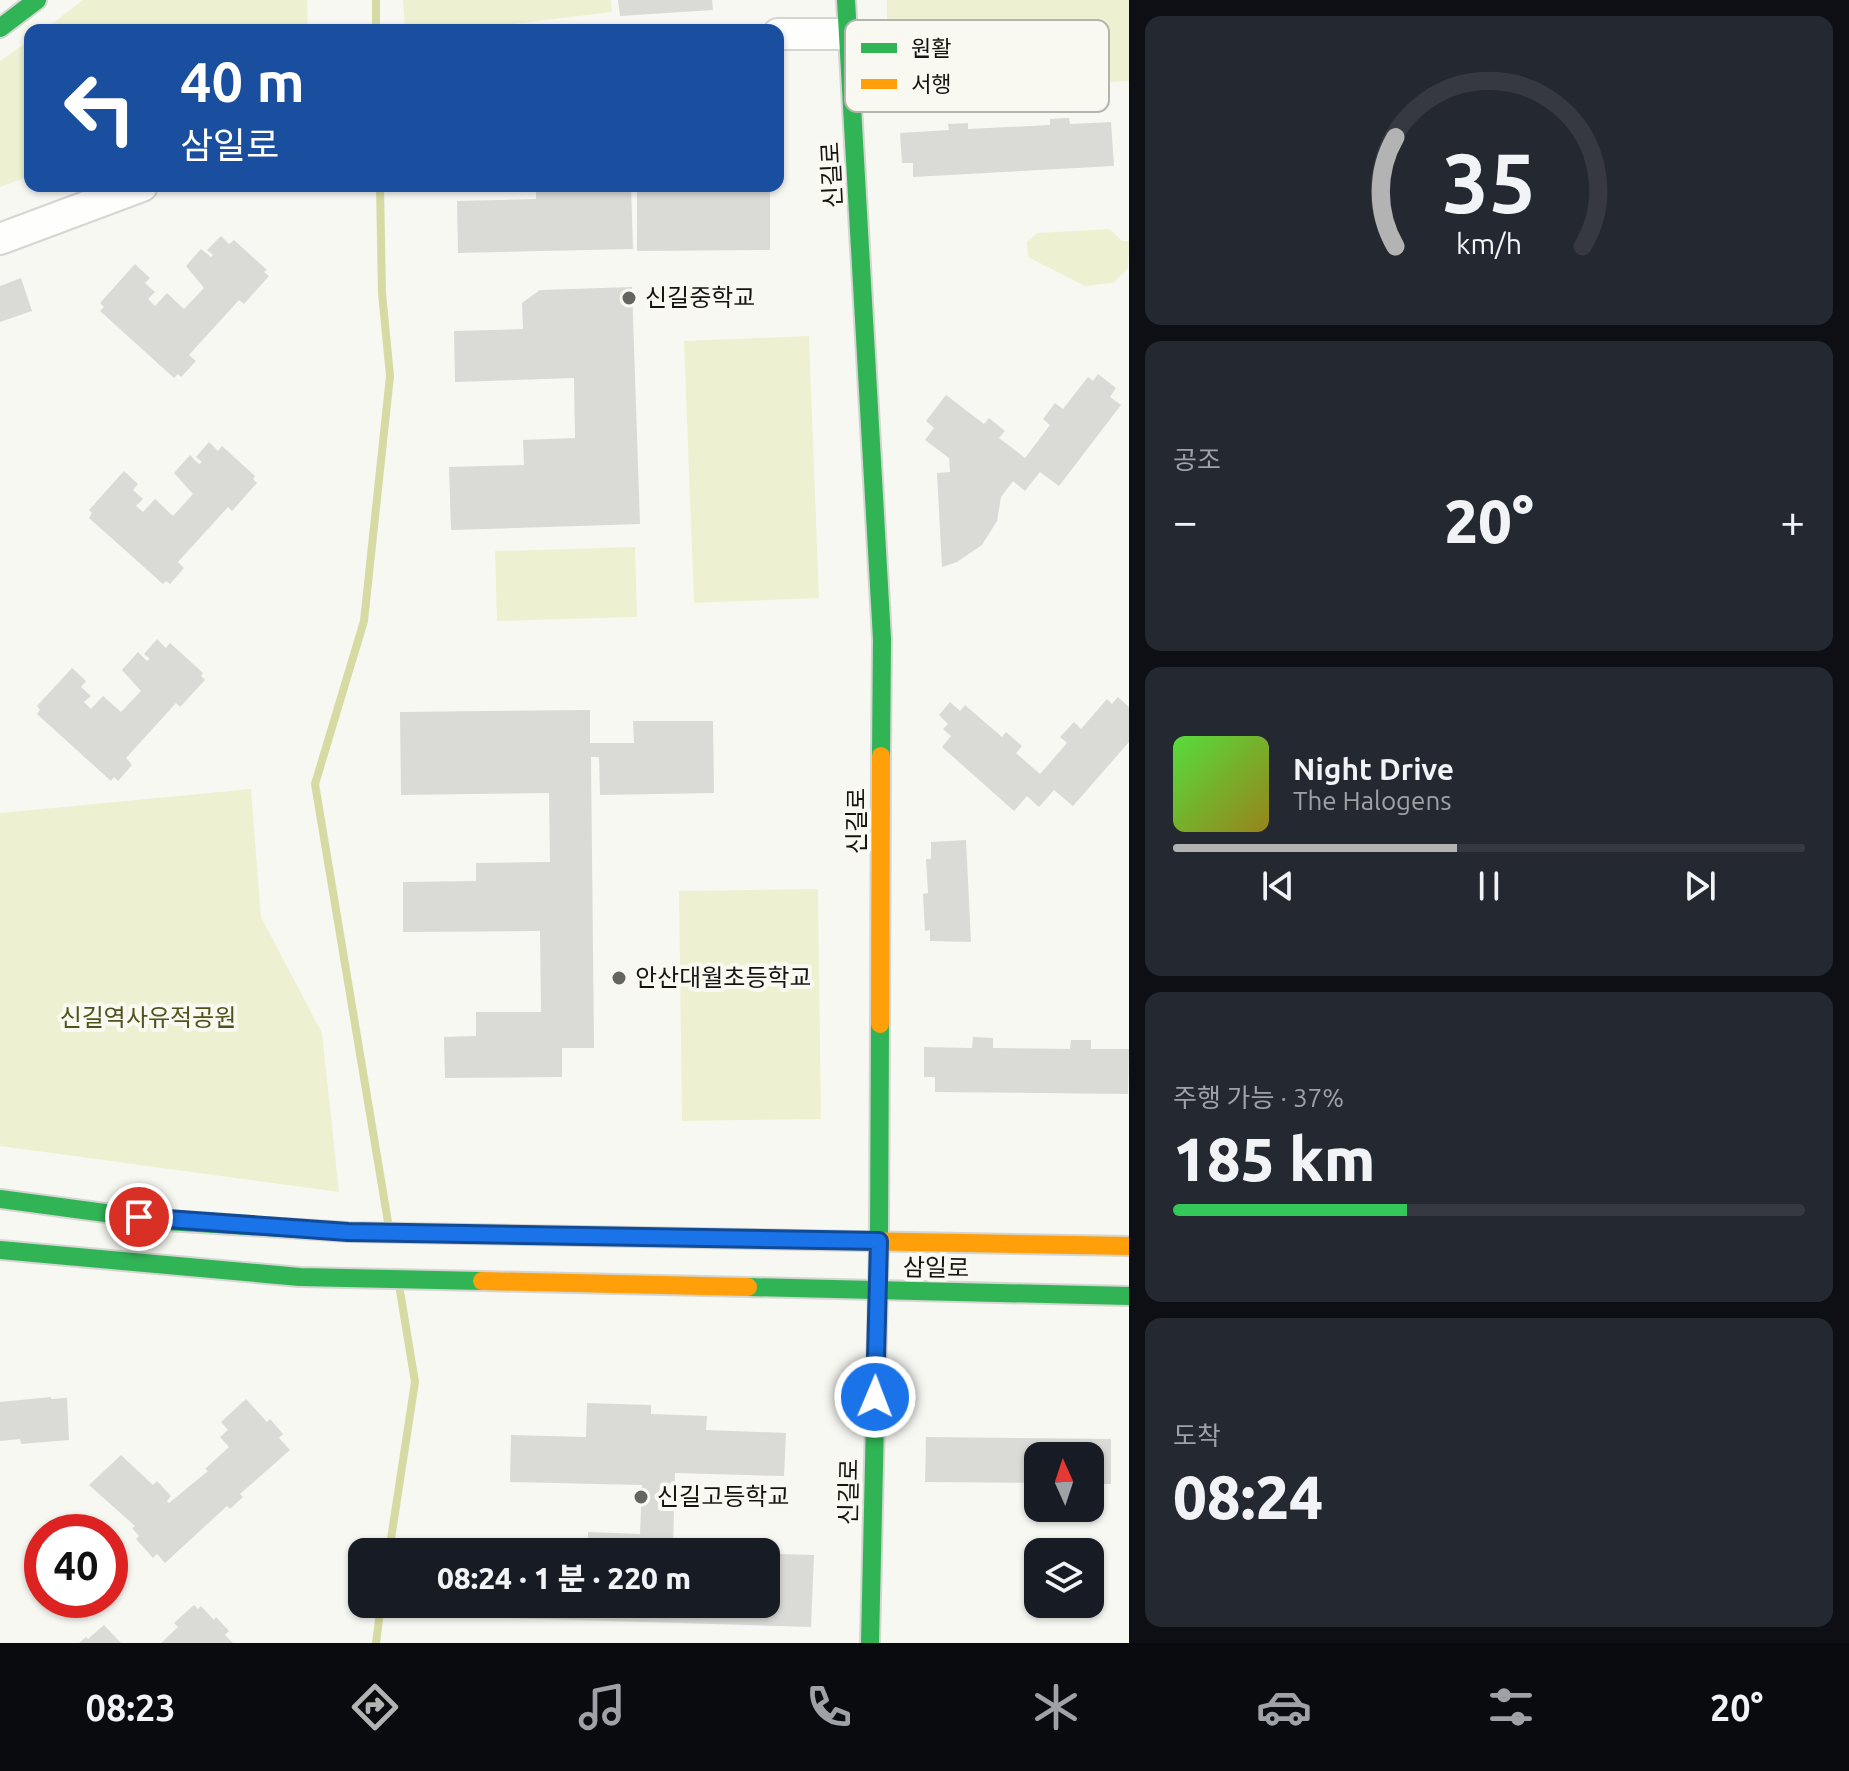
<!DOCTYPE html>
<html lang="ko">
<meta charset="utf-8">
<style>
:root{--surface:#171b24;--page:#242831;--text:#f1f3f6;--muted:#9ea1a6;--line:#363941;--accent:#b2b3b2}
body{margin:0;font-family:Ubuntu,"Noto Sans KR",sans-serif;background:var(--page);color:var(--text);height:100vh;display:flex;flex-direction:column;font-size:30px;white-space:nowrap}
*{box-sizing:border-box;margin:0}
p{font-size:26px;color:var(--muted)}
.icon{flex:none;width:44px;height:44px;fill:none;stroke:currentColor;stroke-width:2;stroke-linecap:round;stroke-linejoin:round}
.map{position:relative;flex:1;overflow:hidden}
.side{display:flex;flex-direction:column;gap:16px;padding:16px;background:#0d0f14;width:720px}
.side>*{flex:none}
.hud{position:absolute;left:24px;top:24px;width:760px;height:168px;border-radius:16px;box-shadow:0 2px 6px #0004;background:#1a4fa0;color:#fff;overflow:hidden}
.needle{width:52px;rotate:357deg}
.buttons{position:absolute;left:1024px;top:1442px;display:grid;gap:16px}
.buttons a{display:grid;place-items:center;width:80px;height:80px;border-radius:16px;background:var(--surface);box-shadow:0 2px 6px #0004;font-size:40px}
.speed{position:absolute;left:24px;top:1514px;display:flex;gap:16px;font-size:40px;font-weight:700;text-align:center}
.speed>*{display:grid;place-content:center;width:104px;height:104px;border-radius:50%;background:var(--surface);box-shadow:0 2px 6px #0004;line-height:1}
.speed .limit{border:12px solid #d22;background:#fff;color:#111}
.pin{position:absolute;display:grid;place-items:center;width:68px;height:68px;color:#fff;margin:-34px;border:4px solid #fff;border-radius:50%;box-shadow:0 2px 8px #0007}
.me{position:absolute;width:88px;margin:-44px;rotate:1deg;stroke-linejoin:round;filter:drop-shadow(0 0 6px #0008)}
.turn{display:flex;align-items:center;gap:28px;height:168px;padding:0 24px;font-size:36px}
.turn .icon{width:104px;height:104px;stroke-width:2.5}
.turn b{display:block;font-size:56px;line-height:68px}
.big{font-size:60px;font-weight:800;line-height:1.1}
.side .tile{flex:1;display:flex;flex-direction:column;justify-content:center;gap:12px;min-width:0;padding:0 28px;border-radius:16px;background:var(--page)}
.side .dial{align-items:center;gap:0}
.dial svg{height:208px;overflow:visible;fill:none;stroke:var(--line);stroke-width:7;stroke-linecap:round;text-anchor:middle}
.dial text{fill:var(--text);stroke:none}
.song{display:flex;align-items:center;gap:24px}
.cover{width:96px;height:96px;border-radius:12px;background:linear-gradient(135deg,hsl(110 70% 55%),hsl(50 70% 35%))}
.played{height:8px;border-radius:4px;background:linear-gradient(90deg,var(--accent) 45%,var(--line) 45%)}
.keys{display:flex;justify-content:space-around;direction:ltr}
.heat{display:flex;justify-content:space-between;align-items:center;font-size:44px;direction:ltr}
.charge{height:12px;border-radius:6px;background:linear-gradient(90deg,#34c759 37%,var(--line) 0)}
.trip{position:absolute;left:348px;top:1538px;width:432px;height:80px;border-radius:16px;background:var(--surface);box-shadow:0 2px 6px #0004;font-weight:800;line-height:80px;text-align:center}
.tabs{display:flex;height:128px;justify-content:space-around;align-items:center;background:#090b0e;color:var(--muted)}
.tabs .icon{width:56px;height:56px}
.tabs .active{color:var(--accent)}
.tabs b{font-size:36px;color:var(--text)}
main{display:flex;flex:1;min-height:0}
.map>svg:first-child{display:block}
.green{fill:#eef1d1}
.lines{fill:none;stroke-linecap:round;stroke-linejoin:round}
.stream{stroke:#d6dba4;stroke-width:8}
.building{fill:#dadad6}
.street-casing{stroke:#d5d6d2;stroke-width:34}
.fast-casing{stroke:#d5d6d2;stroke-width:22}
.slow-casing{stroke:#d5d6d2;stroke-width:22}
.street{stroke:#fefefd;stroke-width:30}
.fast{stroke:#30b455;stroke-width:18}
.slow{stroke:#ff9f0a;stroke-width:18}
.route-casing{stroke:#114b97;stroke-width:20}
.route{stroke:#1a73e8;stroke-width:14}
.poi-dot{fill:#646460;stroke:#f9f9f2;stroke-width:3}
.labels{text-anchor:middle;stroke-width:8;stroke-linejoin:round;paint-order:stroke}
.street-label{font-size:24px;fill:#141411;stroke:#f9f9f2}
.poi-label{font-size:24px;fill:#141411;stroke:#f9f9f2;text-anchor:start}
.park-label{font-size:24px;fill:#4f521a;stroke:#f9f9f2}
.key{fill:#f9f9f2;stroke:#b4b4ae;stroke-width:2}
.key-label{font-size:22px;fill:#141411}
</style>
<main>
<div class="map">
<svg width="1129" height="1643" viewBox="0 0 1129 1643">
<rect width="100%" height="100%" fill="#f8f8f3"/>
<g class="green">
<polygon points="83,0 307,0 308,30 44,30"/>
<polygon points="403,0 611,0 612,12 465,30 405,30"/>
<polygon points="887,0 1129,0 1129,81 887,97"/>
<polygon points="30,40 30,176 0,187 0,61"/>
<polygon points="1110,229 1122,241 1129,241 1128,268 1113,283 1085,286 1028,257 1027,242 1037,233"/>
<polygon points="809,336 819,598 694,603 684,341"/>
<polygon points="635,547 637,617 497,621 495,551"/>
<polygon points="251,789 261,917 322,1033 339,1192 0,1146 0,813"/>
<polygon points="818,889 821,1119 682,1121 679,891"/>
</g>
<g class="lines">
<g class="stream">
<polyline points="376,0 376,30"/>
<polyline points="380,186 382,293 390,376 364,621 315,784 388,1222"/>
<polyline points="389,1552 415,1382 400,1291"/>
<polyline points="376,1643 381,1604"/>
</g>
</g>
<g class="building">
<polygon points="618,0 712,0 713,10 620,16"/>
<polygon points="1069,118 1070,124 1111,122 1114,166 913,177 913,163 902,163 900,133 949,130 948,124 968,123 968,129 1050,125 1050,119"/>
<polygon points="581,186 631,186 633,249 458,253 457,201 536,199 536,190 581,189"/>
<polygon points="637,186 770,186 770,250 637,251"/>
<polygon points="221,236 229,244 234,240 267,270 264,272 269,276 244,304 239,300 189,355 196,361 181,377 178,374 174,378 100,311 104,307 100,303 135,264 150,278 145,283 155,292 148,299 155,306 167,293 184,309 204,288 186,266 201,249 211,257 213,255 207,250"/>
<polygon points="21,278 32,311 0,322 0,286"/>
<polygon points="632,287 640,524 451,530 449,467 524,465 523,440 575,438 574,378 455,382 454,331 523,329 522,303 540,290"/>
<polygon points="1098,374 1116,388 1110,397 1121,405 1059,486 1040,472 1025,491 1013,481 1001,497 997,521 982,545 957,562 942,567 937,473 950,472 949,458 925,440 934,428 926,421 946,395 984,424 989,418 1005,431 999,438 1025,458 1050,425 1043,419 1055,403 1063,409 1088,377 1093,381"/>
<polygon points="209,442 218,451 222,446 255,476 253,479 257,483 232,511 228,507 178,562 184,568 170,584 166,581 163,584 89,518 92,513 89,510 124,471 138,484 133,490 143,499 136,506 143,512 155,499 173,516 193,494 174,473 190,455 199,464 202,462 196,457"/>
<polygon points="157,639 166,648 170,643 203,673 201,676 205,680 180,707 176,703 126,758 132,765 118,781 114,777 111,781 37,714 40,710 37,706 72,668 86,681 81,687 91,696 84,702 91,709 103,696 121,712 141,691 122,670 138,652 147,661 150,659 144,654"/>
<polygon points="1118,697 1129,707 1129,742 1073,806 1054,790 1039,807 1027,796 1014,811 942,747 951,736 943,729 948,724 939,715 950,702 960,711 965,705 1002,737 1006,732 1022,746 1016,753 1040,774 1067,743 1060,737 1074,722 1081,729 1107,699 1112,704"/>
<polygon points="590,710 590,743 634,743 633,721 713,721 714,793 600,795 599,757 591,757 594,1048 562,1048 562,1077 445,1078 444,1037 476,1036 476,1012 541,1012 540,931 403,932 403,882 476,881 476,863 550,862 549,793 401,795 400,712"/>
<polygon points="966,840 971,942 930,941 930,930 925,931 923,894 928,893 926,859 931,859 931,842"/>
<polygon points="973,1037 993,1038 993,1048 1070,1049 1071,1040 1091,1040 1091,1049 1129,1049 1128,1094 935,1092 935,1077 924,1077 924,1047 972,1048"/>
<polygon points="51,1397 51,1399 67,1398 69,1440 21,1444 20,1439 0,1441 0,1402"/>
<polygon points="246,1399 267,1422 270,1419 283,1434 279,1438 290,1450 240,1494 243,1497 230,1509 227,1506 165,1563 157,1554 153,1558 136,1539 139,1536 132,1528 135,1526 89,1485 121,1455 153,1485 157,1481 171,1496 167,1501 169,1503 208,1471 205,1469 229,1447 220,1437 228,1430 221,1422"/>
<polygon points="587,1403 651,1405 651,1414 707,1416 706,1430 786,1433 784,1476 675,1473 673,1548 711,1549 711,1552 588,1552 588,1532 640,1534 642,1485 510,1482 511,1435 586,1437"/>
<polygon points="926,1437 1111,1439 1111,1484 1090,1484 1090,1456 1038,1456 1038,1483 925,1482"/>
<polygon points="506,1548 549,1549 549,1552 505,1552"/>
<polygon points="777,1554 814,1555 811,1627 504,1618 504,1604 766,1604 766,1581 776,1581"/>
<polygon points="194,1605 198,1609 201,1606 214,1620 216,1617 229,1631 225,1635 233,1643 161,1643 178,1627 174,1623"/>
<polygon points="104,1625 121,1643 79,1643 86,1637 88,1639"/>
</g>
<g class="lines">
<g class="street-casing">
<g id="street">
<polyline points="778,34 848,34"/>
<polyline points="0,239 142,186"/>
</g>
</g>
<g class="fast-casing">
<g id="fast">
<polyline points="846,0 882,639 881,756"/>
<polyline points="0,28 37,0"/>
<polyline points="0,1199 165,1221 348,1232 750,1239"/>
<polyline points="0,1250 300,1277 482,1281"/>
<polyline points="748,1287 1129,1296"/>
<polyline points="870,1643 879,1241 880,1024"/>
</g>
</g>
<g class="slow-casing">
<g id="slow">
<polyline points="880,1024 881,756"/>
<polyline points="750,1239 1129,1246"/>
<polyline points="482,1281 748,1287"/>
</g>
</g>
<use href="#street" class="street"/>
<use href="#fast" class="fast"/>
<use href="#slow" class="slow"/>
</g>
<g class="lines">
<g class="route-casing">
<polyline id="route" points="139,1217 348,1232 879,1241 875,1397"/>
</g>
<use href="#route" class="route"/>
</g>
<g class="poi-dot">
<circle cx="629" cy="298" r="8"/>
<circle cx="619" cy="978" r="8"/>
<circle cx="641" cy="1497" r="8"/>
</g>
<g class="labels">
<g class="street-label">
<text transform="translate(832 175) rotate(-93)" y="8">신길로</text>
<text transform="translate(857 821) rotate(-90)" y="8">신길로</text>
<text transform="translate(936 1268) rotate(1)" y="8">삼일로</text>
<text transform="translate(849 1492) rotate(-89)" y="8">신길로</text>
</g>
<g class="poi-label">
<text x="645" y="306">신길중학교</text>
<text x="635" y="986">안산대월초등학교</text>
<text x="657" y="1505">신길고등학교</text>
</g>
<g class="park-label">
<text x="148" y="1026">신길역사유적공원</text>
</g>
</g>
<rect x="845" y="20" width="264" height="92" rx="12" class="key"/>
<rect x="861" y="43" width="36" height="10" fill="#30b455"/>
<rect x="861" y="79" width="36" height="10" fill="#ff9f0a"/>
<g class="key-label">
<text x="911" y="56">원활</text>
<text x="911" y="92">서행</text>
</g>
</svg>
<div class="buttons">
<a><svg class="needle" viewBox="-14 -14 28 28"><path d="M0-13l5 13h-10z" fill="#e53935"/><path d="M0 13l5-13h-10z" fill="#9ea1a6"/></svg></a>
<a><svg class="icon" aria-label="layers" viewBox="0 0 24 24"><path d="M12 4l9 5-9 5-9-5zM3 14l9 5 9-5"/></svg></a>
</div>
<div class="speed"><div class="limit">40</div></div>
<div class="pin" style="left:139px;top:1217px;background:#d93025"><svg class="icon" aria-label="arrive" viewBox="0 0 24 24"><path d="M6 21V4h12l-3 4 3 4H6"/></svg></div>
<svg class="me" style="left:875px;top:1397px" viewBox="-20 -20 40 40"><circle r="17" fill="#1a73e8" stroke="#fff" stroke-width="3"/><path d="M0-11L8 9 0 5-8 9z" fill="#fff"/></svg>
<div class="trip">08:24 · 1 분 · 220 m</div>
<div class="hud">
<div class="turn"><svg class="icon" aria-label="left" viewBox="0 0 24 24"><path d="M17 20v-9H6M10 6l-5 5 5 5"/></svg><div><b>40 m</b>삼일로</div></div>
</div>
</div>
<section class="side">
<div class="tile dial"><svg viewBox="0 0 100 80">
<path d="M14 69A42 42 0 1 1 86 69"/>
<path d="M14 69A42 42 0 0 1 14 27" stroke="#b2b3b2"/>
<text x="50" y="56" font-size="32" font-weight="700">35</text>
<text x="50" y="72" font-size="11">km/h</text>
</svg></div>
<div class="tile"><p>공조</p>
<div class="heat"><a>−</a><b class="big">20°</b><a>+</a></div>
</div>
<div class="tile">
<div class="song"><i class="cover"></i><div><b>Night Drive</b><p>The Halogens</p></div></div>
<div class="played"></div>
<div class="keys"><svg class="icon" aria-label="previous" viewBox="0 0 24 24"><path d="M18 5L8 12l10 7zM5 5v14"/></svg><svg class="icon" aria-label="pause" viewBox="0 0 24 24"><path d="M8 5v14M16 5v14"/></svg><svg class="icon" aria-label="next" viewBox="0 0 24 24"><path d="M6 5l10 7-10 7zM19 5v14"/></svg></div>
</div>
<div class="tile"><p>주행 가능 · 37%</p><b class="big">185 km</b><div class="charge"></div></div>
<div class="tile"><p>도착</p><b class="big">08:24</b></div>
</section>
</main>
<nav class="tabs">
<b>08:23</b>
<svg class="icon active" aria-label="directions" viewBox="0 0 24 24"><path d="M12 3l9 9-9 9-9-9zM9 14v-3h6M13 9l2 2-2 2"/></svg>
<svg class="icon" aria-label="music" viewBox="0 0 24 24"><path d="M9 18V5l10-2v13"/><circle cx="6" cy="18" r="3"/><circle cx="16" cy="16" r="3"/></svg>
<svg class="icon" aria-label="phone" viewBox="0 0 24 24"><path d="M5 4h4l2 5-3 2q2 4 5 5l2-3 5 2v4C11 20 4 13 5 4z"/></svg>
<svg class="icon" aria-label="climate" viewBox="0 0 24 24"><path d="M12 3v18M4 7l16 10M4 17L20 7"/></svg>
<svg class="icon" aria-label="car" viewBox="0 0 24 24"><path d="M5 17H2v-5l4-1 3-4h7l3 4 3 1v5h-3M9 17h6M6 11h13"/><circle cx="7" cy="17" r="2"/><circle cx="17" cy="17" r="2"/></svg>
<svg class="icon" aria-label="filters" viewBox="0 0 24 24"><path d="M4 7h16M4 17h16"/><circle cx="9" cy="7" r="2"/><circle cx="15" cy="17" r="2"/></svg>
<b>20°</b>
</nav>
